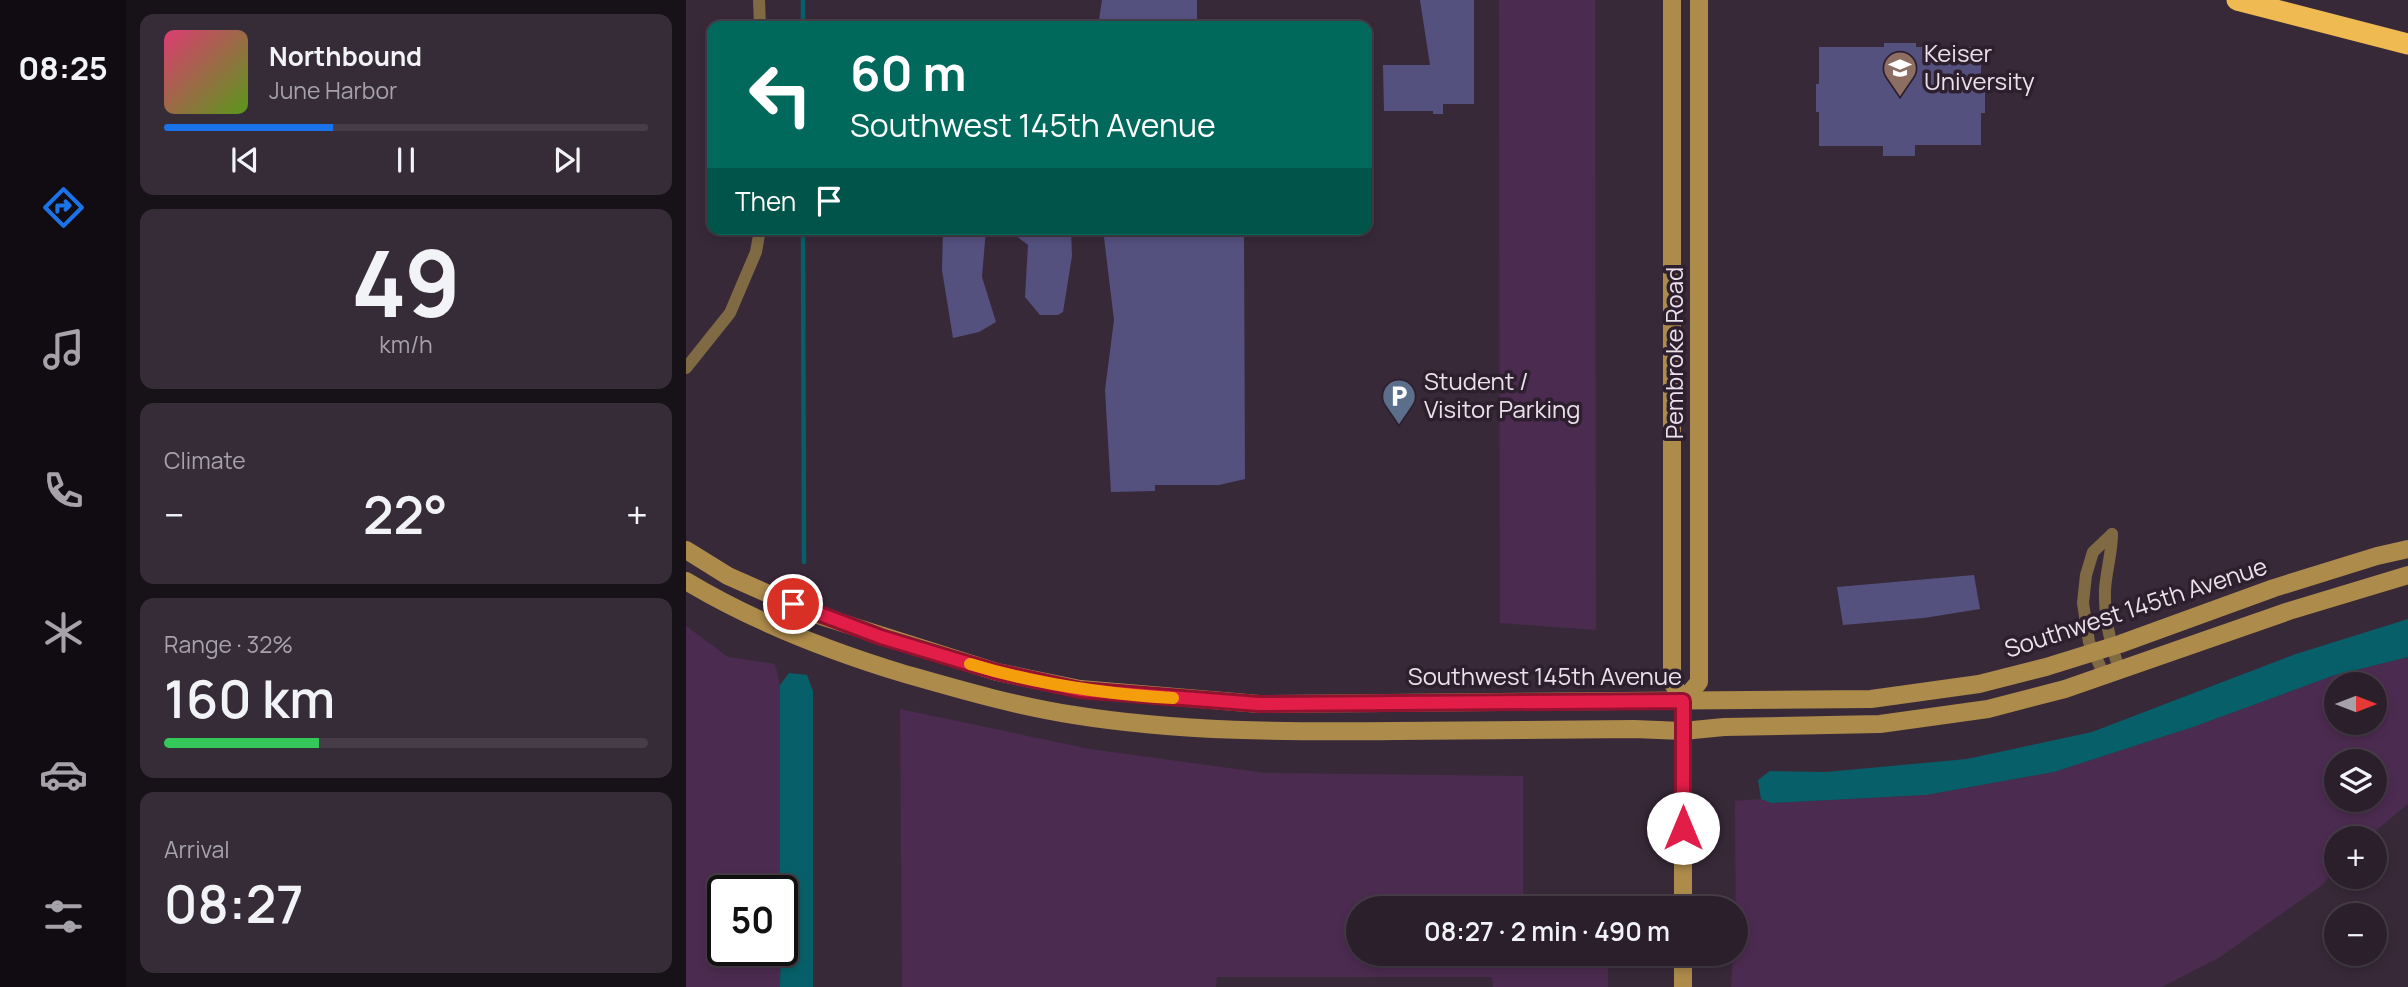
<!DOCTYPE html>
<meta charset="utf-8">
<style>
:root{--surface:#2a1f2b;--page:#362c37;--text:#f1f3f6;--muted:#a5a2a9;--line:#463d47;--accent:#1a73e8}
body{margin:0;font-family:Manrope,sans-serif;background:var(--page);color:var(--text);height:100vh;display:flex;flex-direction:column;font-size:26px;white-space:nowrap}
*{box-sizing:border-box;margin:0}
p{font-size:23px;color:var(--muted)}
.icon{flex:none;width:38px;height:38px;fill:none;stroke:currentColor;stroke-width:2;stroke-linecap:round;stroke-linejoin:round}
.map{position:relative;flex:1;overflow:hidden}
.sheet{display:flex;flex-direction:column;gap:14px;padding:14px;background:#171118;width:560px}
.sheet>*{flex:none}
.hud{position:absolute;left:21px;top:21px;width:665px;height:214px;border-radius:14px;box-shadow:0 4px 10px #0003,0 0 0 2px var(--line);background:#00695c;color:#fff;overflow:hidden}
.needle{width:46px;rotate:90deg}
.fabs{position:absolute;left:1638px;top:672px;display:grid;gap:14px}
.fabs a{display:grid;place-items:center;width:63px;height:63px;border-radius:50%;background:var(--surface);box-shadow:0 4px 10px #0003,0 0 0 2px var(--line);font-size:35px}
.speed{position:absolute;left:21px;top:875px;display:flex;gap:14px;font-size:35px;font-weight:700;text-align:center}
.speed>*{display:grid;place-content:center;width:91px;height:91px;border-radius:50%;background:var(--surface);box-shadow:0 4px 10px #0003,0 0 0 2px var(--line);line-height:1}
.speed .limit{border:4px solid #111;border-radius:10px;background:#fff;color:#111}
.pin{position:absolute;display:grid;place-items:center;width:60px;height:60px;color:#fff;margin:-30px;border:4px solid #fff;border-radius:50%;box-shadow:0 2px 7px #0007}
.me{position:absolute;width:77px;margin:-38px;rotate:0deg;stroke-linejoin:round;filter:drop-shadow(0 0 5px #0008)}
.turn{display:flex;align-items:center;gap:24px;height:147px;padding:0 28px;font-size:32px}
.turn .icon{width:91px;height:91px;stroke-width:2.5}
.turn b{display:block;font-size:49px;line-height:60px}
.then{display:flex;align-items:center;height:66px;padding:0 28px;background:#0003;gap:14px;font-size:26px}
.big{font-size:52px;font-weight:600;line-height:1.1}
.sheet .card{flex:1;display:flex;flex-direction:column;justify-content:center;gap:10px;min-width:0;padding:0 24px;border-radius:14px;background:var(--page)}
.sheet .dial{align-items:center;gap:0}
.dial b{font-size:91px;line-height:1}
.song{display:flex;align-items:center;gap:21px}
.cover{width:84px;height:84px;border-radius:10px;background:linear-gradient(135deg,hsl(340 70% 55%),hsl(90 70% 35%))}
.played{height:7px;border-radius:4px;background:linear-gradient(90deg,var(--accent) 35%,var(--line) 35%)}
.keys{display:flex;justify-content:space-around;direction:ltr}
.heat{display:flex;justify-content:space-between;align-items:center;font-size:38px;direction:ltr}
.charge{height:10px;border-radius:5px;background:linear-gradient(90deg,#34c759 32%,var(--line) 0)}
.trip{position:absolute;left:660px;top:896px;width:402px;height:70px;border-radius:35px;background:var(--surface);box-shadow:0 4px 10px #0003,0 0 0 2px var(--line);font-weight:600;line-height:70px;text-align:center}
main{display:flex;flex:1;min-height:0}
.dock{display:flex;flex-direction:column;width:126px;justify-content:space-around;align-items:center;background:#110c11;color:var(--muted)}
.dock .icon{width:49px;height:49px}
.dock .selected{color:var(--accent)}
.dock b{font-size:32px;color:var(--text)}
.map>svg:first-child{display:block}
.green{fill:#4c2b50;fill-rule:evenodd}
.water{fill:#076069}
.lines{fill:none;stroke-linecap:round;stroke-linejoin:round}
.stream{stroke:#076069;stroke-width:4.5}
.building{fill:#55517f}
.street{stroke:#7f6a44;stroke-width:12}
.secondary{stroke:#ad8b4b;stroke-width:18}
.highway{stroke:#efba52;stroke-width:21}
.route-casing{stroke:#92132f;stroke-width:18}
.route{stroke:#e11d48;stroke-width:12}
.slow{stroke:#f59e0b;stroke-width:12}
.labels{text-anchor:middle;stroke-width:7;stroke-linejoin:round;paint-order:stroke}
.poi-label{font-size:24px;fill:#eae1eb;stroke:#2e1f2f;text-anchor:start}
.street-label{font-size:24px;fill:#eae1eb;stroke:#2e1f2f}
</style>
<main>
<nav class="dock">
<b>08:25</b>
<svg class="icon selected" aria-label="directions" viewBox="0 0 24 24"><path d="M12 3l9 9-9 9-9-9zM9 14v-3h6M13 9l2 2-2 2"/></svg>
<svg class="icon" aria-label="music" viewBox="0 0 24 24"><path d="M9 18V5l10-2v13"/><circle cx="6" cy="18" r="3"/><circle cx="16" cy="16" r="3"/></svg>
<svg class="icon" aria-label="phone" viewBox="0 0 24 24"><path d="M5 4h4l2 5-3 2q2 4 5 5l2-3 5 2v4C11 20 4 13 5 4z"/></svg>
<svg class="icon" aria-label="climate" viewBox="0 0 24 24"><path d="M12 3v18M4 7l16 10M4 17L20 7"/></svg>
<svg class="icon" aria-label="car" viewBox="0 0 24 24"><path d="M5 17H2v-5l4-1 3-4h7l3 4 3 1v5h-3M9 17h6M6 11h13"/><circle cx="7" cy="17" r="2"/><circle cx="17" cy="17" r="2"/></svg>
<svg class="icon" aria-label="filters" viewBox="0 0 24 24"><path d="M4 7h16M4 17h16"/><circle cx="9" cy="7" r="2"/><circle cx="15" cy="17" r="2"/></svg>
</nav>
<section class="sheet">
<div class="card">
<div class="song"><i class="cover"></i><div><b>Northbound</b><p>June Harbor</p></div></div>
<div class="played"></div>
<div class="keys"><svg class="icon" aria-label="previous" viewBox="0 0 24 24"><path d="M18 5L8 12l10 7zM5 5v14"/></svg><svg class="icon" aria-label="pause" viewBox="0 0 24 24"><path d="M8 5v14M16 5v14"/></svg><svg class="icon" aria-label="next" viewBox="0 0 24 24"><path d="M6 5l10 7-10 7zM19 5v14"/></svg></div>
</div>
<div class="card dial"><b>49</b><p>km/h</p></div>
<div class="card"><p>Climate</p>
<div class="heat"><a>−</a><b class="big">22°</b><a>+</a></div>
</div>
<div class="card"><p>Range · 32%</p><b class="big">160 km</b><div class="charge"></div></div>
<div class="card"><p>Arrival</p><b class="big">08:27</b></div>
</section>
<div class="map">
<svg width="1722" height="987" viewBox="0 0 1722 987">
<rect width="100%" height="100%" fill="#382939"/>
<g class="green">
<polygon points="813,0 909,0 910,630 814,623"/>
<polygon points="0,626 42,657 89,664 94,685 94,891 37,891 37,950 94,950 94,987 0,987"/>
<path d="M1722 657V804L1681 838H1650V870L1635 886 1534 957 1476 987H1045L1047 954H1050L1049 801 1075 799 1085 803 1240 795 1368 772 1510 726 1646 676ZM1650 684H1689V723H1650ZM1650 761H1689V800H1650Z"/>
<polygon points="214,709 404,749 580,773 837,776 837,908 672,908 672,954 922,954 922,987 807,987 806,977 531,977 530,987 216,987"/>
</g>
<g class="water">
<polygon points="1722,619 1722,657 1646,676 1510,726 1368,772 1240,795 1085,803 1075,799 1072,780 1084,771 1140,772 1281,759 1406,732 1610,654"/>
<polygon points="103,673 121,675 127,691 127,987 94,987 96,891 94,891 94,685"/>
</g>
<g class="lines">
<g class="stream">
<polyline points="117,0 117,26"/>
<polyline points="117,229 118,562"/>
</g>
</g>
<g class="building">
<polygon points="416,0 511,0 511,26 412,26"/>
<polygon points="734,0 788,0 788,104 757,104 757,114 747,114 747,111 698,111 697,65 744,65"/>
<polygon points="1198,43 1230,43 1230,47 1295,47 1295,84 1299,84 1299,113 1295,113 1295,145 1229,145 1229,156 1197,156 1197,146 1133,146 1133,112 1130,112 1130,84 1133,84 1133,47 1198,47"/>
<polygon points="257,229 300,229 296,277 310,322 293,332 267,338 256,270"/>
<polygon points="321,229 385,229 386,256 377,312 372,315 354,315 339,297 342,245"/>
<polygon points="417,229 558,229 559,479 533,485 469,485 469,491 425,492 419,390 428,320"/>
<polygon points="1288,575 1294,609 1238,618 1157,625 1151,587"/>
</g>
<g class="lines">
<g class="street">
<polyline points="73,0 74,26"/>
<polyline points="0,368 44,313 70,252 74,229"/>
<path d="M1426 534C1426 553 1420 571 1419 590 1418 619 1424 644 1434 671"/>
<polyline points="1419,677 1403,642 1397,603 1400,575 1407,552 1426,534"/>
</g>
<g class="secondary">
<polyline points="986,0 986,682 997,701 997,908"/>
<polyline points="0,550 42,576 128,614 311,672 394,689 573,704 1185,699 1293,684 1360,667 1434,644 1588,588 1691,556 1722,549"/>
<path d="M0 581C68 622 143 651 219 674 275 690 330 706 388 715 494 732 602 732 710 731 789 730 868 729 948 729L997 731 1038 727 1194 724 1302 709 1379 689 1603 611 1722 575"/>
<polyline points="997,701 1013,682 1013,0"/>
<polyline points="997,954 997,987"/>
</g>
<polyline class="highway" points="1551,0 1722,44"/>
</g>
<g class="lines">
<g class="route-casing">
<polyline id="route" points="107,604 195,637 311,672 394,690 573,704 997,701 997,828"/>
</g>
<use href="#route" class="route"/>
<path class="slow" d="M284 664C350 684 418 694 487 698"/>
</g>
<defs>
<g id="university-pin" transform="scale(1.75)"><path d="M0 17L-7.5 6A9.5 9.5 0 1 1 7.5 6Z" fill="#8d6e63" stroke="#2e1f2f"/><path d="M0-5L7-2L0 1L-7-2ZM-4 1L0 2.5L4 1V4Q0 6-4 4Z" fill="#fff"/></g>
<g id="parking-pin" transform="scale(1.75)"><path d="M0 17L-7.5 6A9.5 9.5 0 1 1 7.5 6Z" fill="#5c6f8a" stroke="#2e1f2f"/><path d="M-3.5-5.5H1a3.5 3.5 0 0 1 0 7H-1V5.5H-3.5ZM-1-3.4V-.6H.8a1.4 1.4 0 0 0 0-2.8Z" fill="#fff"/></g>
</defs>
<g fill-rule="evenodd">
<use href="#university-pin" x="1214" y="68"/>
<use href="#parking-pin" x="713" y="396"/>
</g>
<g class="labels">
<g class="poi-label">
<text x="1238" y="62">Keiser<tspan x="1238" dy="28">University</tspan></text>
<text x="738" y="390">Student /<tspan x="738" dy="28">Visitor Parking</tspan></text>
</g>
<g class="street-label">
<text transform="translate(989 353) rotate(-90)" y="8">Pembroke Road</text>
<text transform="translate(1450 608) rotate(-18)" y="8">Southwest 145th Avenue</text>
<text x="859" y="685">Southwest 145th Avenue</text>
</g>
</g>
</svg>
<div class="fabs">
<a><svg class="needle" viewBox="-14 -14 28 28"><path d="M0-13l5 13h-10z" fill="#e53935"/><path d="M0 13l5-13h-10z" fill="#a5a2a9"/></svg></a>
<a><svg class="icon" aria-label="layers" viewBox="0 0 24 24"><path d="M12 4l9 5-9 5-9-5zM3 14l9 5 9-5"/></svg></a>
<a>+</a>
<a>−</a>
</div>
<div class="speed"><div class="limit">50</div></div>
<div class="pin" style="left:107px;top:604px;background:#d93025"><svg class="icon" aria-label="arrive" viewBox="0 0 24 24"><path d="M6 21V4h12l-3 4 3 4H6"/></svg></div>
<svg class="me" style="left:997px;top:828px" viewBox="-20 -20 40 40"><circle r="19" fill="#fff"/><path d="M0-13L10 11 0 6-10 11z" fill="#e11d48"/></svg>
<div class="trip">08:27 · 2 min · 490 m</div>
<div class="hud">
<div class="turn"><svg class="icon" aria-label="left" viewBox="0 0 24 24"><path d="M17 20v-9H6M10 6l-5 5 5 5"/></svg><div><b>60 m</b>Southwest 145th Avenue</div></div>
<div class="then">Then<svg class="icon" aria-label="arrive" viewBox="0 0 24 24"><path d="M6 21V4h12l-3 4 3 4H6"/></svg></div>
</div>
</div>
</main>
